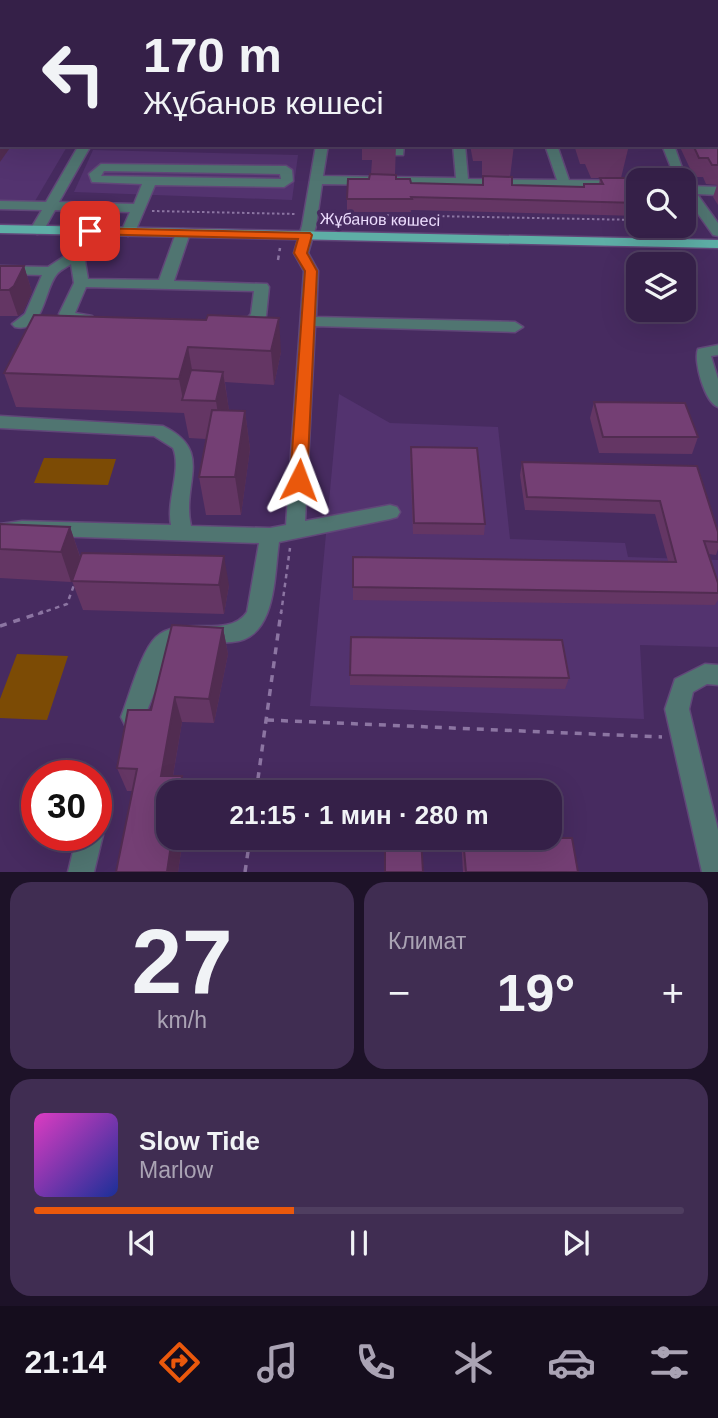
<!DOCTYPE html>
<html lang="ru">
<meta charset="utf-8">
<style>
:root{--surface:#352048;--page:#402d52;--text:#f1f3f6;--muted:#aaa3b4;--line:#4f3e60;--accent:#ea580c}
body{margin:0;font-family:Arial,sans-serif;background:var(--page);color:var(--text);height:100vh;display:flex;flex-direction:column;font-size:26px;white-space:nowrap}
*{box-sizing:border-box;margin:0}
p{font-size:23px;color:var(--muted)}
.icon{flex:none;width:38px;height:38px;fill:none;stroke:currentColor;stroke-width:2;stroke-linecap:round;stroke-linejoin:round}
.map{position:relative;height:872px;overflow:hidden}
.drawer{display:flex;flex-direction:column;gap:10px;padding:10px;background:#1d1228;flex:1}
.drawer>*{flex:none}
.hud{position:absolute;left:0px;top:0px;width:719px;height:147px;box-shadow:0 7px 28px #0002,0 0 0 2px var(--line);background:#352048;color:var(--text);overflow:hidden}
.fabs{position:absolute;left:626px;top:168px;display:grid;gap:14px}
.fabs a{display:grid;place-items:center;width:70px;height:70px;border-radius:14px;background:var(--surface);box-shadow:0 7px 28px #0002,0 0 0 2px var(--line);font-size:35px}
.speed{position:absolute;left:21px;top:760px;display:flex;gap:14px;font-size:35px;font-weight:700;text-align:center}
.speed>*{display:grid;place-content:center;width:91px;height:91px;border-radius:50%;background:var(--surface);box-shadow:0 7px 28px #0002,0 0 0 2px var(--line);line-height:1}
.speed .limit{border:10px solid #d22;background:#fff;color:#111}
.pin{position:absolute;display:grid;place-items:center;width:60px;height:60px;color:#fff;margin:-30px;border-radius:14px;box-shadow:0 4px 10px #0006}
.me{position:absolute;width:77px;margin:-38px;rotate:3deg;stroke-linejoin:round;filter:drop-shadow(0 0 5px #0008)}
.turn{display:flex;align-items:center;gap:24px;height:147px;padding:0 28px;font-size:32px}
.turn .icon{width:91px;height:91px;stroke-width:2.5}
.turn b{display:block;font-size:49px;line-height:60px}
.big{font-size:52px;font-weight:700;line-height:1.1}
.drawer .widget{flex:1;display:flex;flex-direction:column;justify-content:center;gap:10px;min-width:0;padding:0 24px;border-radius:21px;background:var(--page)}
.drawer .dial{align-items:center;gap:0}
.dial b{font-size:91px;line-height:1}
.song{display:flex;align-items:center;gap:21px}
.cover{width:84px;height:84px;border-radius:10px;background:linear-gradient(135deg,hsl(310 70% 55%),hsl(230 70% 35%))}
.played{height:7px;border-radius:4px;background:linear-gradient(90deg,var(--accent) 40%,var(--line) 40%)}
.keys{display:flex;justify-content:space-around;direction:ltr}
.heat{display:flex;justify-content:space-between;align-items:center;font-size:38px;direction:ltr}
.drawer .tiles{flex:1;display:grid;gap:10px;grid-template-columns:1fr 1fr}
.widget:last-child{grid-column:span 2}
.trip{position:absolute;left:156px;top:780px;width:406px;height:70px;border-radius:21px;background:var(--surface);box-shadow:0 7px 28px #0002,0 0 0 2px var(--line);font-weight:700;line-height:70px;text-align:center}
.dock{display:flex;height:112px;justify-content:space-around;align-items:center;background:#150d1d;color:var(--muted)}
.dock .icon{width:49px;height:49px}
.dock .selected{color:var(--accent)}
.dock b{font-size:32px;color:var(--text)}
.map>svg:first-child{display:block}
.built{fill:#53336f}
.green{fill:#7c4b05}
.lines{fill:none;stroke-linecap:round;stroke-linejoin:round}
.minor-casing{stroke:#614779;stroke-width:3}
.major-casing{stroke:#614779;stroke-width:3}
.path-far2{stroke:#8c75a2;stroke-width:2;stroke-dasharray:2.5 2.5;stroke-linecap:butt}
.path-far1{stroke:#8c75a2;stroke-width:2.5;stroke-dasharray:4.5 4.5;stroke-linecap:butt}
.path{stroke:#8c75a2;stroke-width:3.5;stroke-dasharray:7 7;stroke-linecap:butt}
.minor{fill:#507571;fill-rule:evenodd}
.major{fill:#5eaea6;fill-rule:evenodd}
.wall{fill:#643664}
.shaded-wall{fill:#512c51}
.building{fill:#743f74;stroke:#512c51;stroke-width:2}
.route{fill:#ea580c;stroke:#983908;stroke-width:2}
.labels{text-anchor:middle;stroke-width:7;stroke-linejoin:round;paint-order:stroke}
.far-street-label{font-size:16px;fill:#ecdcfd;stroke:#472b60}
</style>
<div class="map">
<svg width="718" height="872" viewBox="0 0 718 872">
<rect width="100%" height="100%" fill="#472b60"/>
<g class="built">
<polygon points="0,124 2,145 68,145 35,201 0,200"/>
<polygon points="93,150 298,155 292,200 74,192"/>
<polygon points="339,394 390,423 498,427 510,539 625,543 628,557 718,560 718,647 640,645 644,719 310,706"/>
</g>
<g class="green">
<polygon points="44,458 116,459 108,485 34,483"/>
<polygon points="17,654 68,656 47,720 0,718 0,699"/>
</g>
<g class="lines">
<g class="minor-casing">
<g id="minor">
<polygon points="112,0 120,0 111,2"/>
<polygon points="192,0 200,0 191,2"/>
<polygon points="333,0 341,0 332,2"/>
<rect x="540" y="0" width="8" height="2"/>
<polygon points="673,0 681,0 682,2 674,2"/>
<rect x="0" y="9" width="2" height="6"/>
<rect x="0" y="118" width="2" height="6"/>
<path d="M79 145 90 147 59 202 134 204 142 184 92 182 89 174 101 164 286 166 292 170 293 181 284 187 155 185 135 232 128 236 121 232 130 212 55 210 42 233 37 234 30 230 42 210 0 209V201L46 202ZM104 171 280 174 281 179 101 176Z"/>
<path d="M316 145H328L323 176 456 178 453 145H465L468 179 557 180 545 145H557L569 180 639 181V189L322 184 316 226 308 253 318 271 316 317 515 322 523 327 515 332 315 326 305 521 390 505 397 507 400 512 397 517 390 519 279 542C274 575 277 639 232 642 212 644 190 641 172 650L141 725 133 728 125 725 121 717C129 697 141 651 156 637 181 614 228 640 247 612L259 543 22 535 0 540V524L22 521 171 525C166 500 182 470 173 448L154 436 0 428V416L163 426C215 451 181 483 191 526L270 528 286 525 304 271 294 253 302 226Z"/>
<polygon points="392,145 404,145 403,155 395,155"/>
<polygon points="662,145 674,145 687,182 691,186 718,187 718,195 697,194 718,223 718,236 713,235 684,194 684,180 676,180"/>
<path d="M90 227 97 231 84 255 88 279 159 280 176 233 183 229 190 233 174 281 267 284 269 287 266 316 251 327 232 324 229 321 232 318 248 317 251 314 254 291 86 287 75 313 92 316 95 319 92 322 62 320 59 314 74 283 71 264C67 267 60 270 57 274 44 289 44 334 15 327L12 324 25 314 42 275 0 274V266L48 267 71 252 85 228Z"/>
<path d="M718 345V355L711 356 718 379V407C705 403 693 361 698 349Z"/>
<polygon points="705,664 718,665 718,685 707,684 693,692 689,709 718,830 718,872 702,872 665,709 675,679"/>
<polygon points="96,825 103,835 94,872 68,872 77,835 96,835"/>
</g>
</g>
<g class="major-casing">
<polygon id="major" points="0,225 718,240 718,248 0,233"/>
</g>
<g class="path-far2">
<polyline points="152,211 296,214"/>
<polyline points="327,214 639,220"/>
<polyline points="684,221 694,221"/>
</g>
<g class="path-far1">
<polyline points="278,260 280,248"/>
<polyline points="38,614 67,604 74,585"/>
<polyline points="281,614 290,548"/>
</g>
<g class="path">
<polyline points="0,626 43,612"/>
<polyline points="267,720 662,737"/>
<polyline points="256,793 281,612"/>
<polyline points="245,872 250,838"/>
</g>
<use href="#minor" class="minor"/>
<use href="#major" class="major"/>
</g>
<g class="wall">
<polygon points="129,0 145,0 144,1 129,1"/>
<polygon points="556,0 577,0 577,2 557,2"/>
<polygon points="718,140 718,205 713,197 717,185 706,184 703,177 694,177 679,145 718,145"/>
<polygon points="362,145 396,145 395,174 371,174 372,160 362,160"/>
<polygon points="470,145 514,145 510,177 512,185 583,187 584,184 599,184 600,178 639,182 639,216 411,210 411,212 347,212 347,199 396,179 411,183 482,185 483,177 482,177 482,161 473,161"/>
<polygon points="574,145 629,145 621,178 591,178 585,164 580,164"/>
<polygon points="0,266 24,266 32,292 23,312 18,316 0,316"/>
<polygon points="34,315 281,352 274,385 225,382 229,411 245,411 250,449 241,515 206,515 199,477 206,439 189,438 184,413 16,407 4,373"/>
<polygon points="594,402 698,437 692,454 599,453 590,418"/>
<polygon points="411,447 485,524 484,535 413,534 410,458"/>
<polygon points="522,462 697,466 718,532 718,549 716,555 709,554 718,583 718,600 715,605 353,600 353,557 668,561 655,514 525,510 520,475"/>
<polygon points="0,524 70,527 80,556 229,585 224,614 83,610 72,581 79,561 71,582 0,578"/>
<polygon points="223,628 228,654 214,723 182,722 173,776 183,838 178,872 116,872 132,791 127,791 117,768 151,710"/>
<polygon points="350,675 569,678 565,689 350,685"/>
<polygon points="461,838 572,838 578,872 463,872"/>
</g>
<g class="shaded-wall">
<polygon points="2,145 12,145 0,162 0,149"/>
<polygon points="24,266 32,292 23,312 18,316 9,290"/>
<polygon points="279,318 281,352 274,385 271,351"/>
<polygon points="188,347 194,381 183,400 179,379"/>
<polygon points="223,372 229,410 222,440 216,401"/>
<polygon points="245,411 250,449 241,515 235,477"/>
<polygon points="70,527 80,557 71,582 61,552"/>
<polygon points="224,556 229,585 224,614 219,585"/>
<polygon points="223,628 228,654 214,723 209,699"/>
<polygon points="175,697 182,722 170,793 161,776"/>
<polygon points="182,776 187,793 179,793"/>
<polygon points="172,838 183,838 178,872 167,872"/>
</g>
<g class="building">
<polygon points="612,0 630,0 630,2 611,2"/>
<polygon points="638,0 675,0 676,2 639,2"/>
<polygon points="0,73 2,73 2,82 0,83"/>
<rect x="0" y="88" width="2" height="22"/>
<polygon points="0,131 2,131 2,145 0,149"/>
<polygon points="718,139 718,165 712,165 708,158 699,158 693,145 718,145"/>
<polygon points="370,174 396,175 396,179 410,179 411,183 483,185 483,176 512,177 512,185 584,187 584,184 603,184 600,178 631,178 633,182 639,182 639,203 411,197 412,199 347,199 348,179 369,179"/>
<polygon points="0,266 24,266 14,286 9,290 0,290"/>
<polygon points="34,315 206,320 208,315 279,318 271,351 188,347 179,379 4,373"/>
<polygon points="191,370 223,372 216,401 182,400"/>
<polygon points="594,402 685,403 698,437 603,437"/>
<polygon points="212,410 245,411 235,477 199,477"/>
<polygon points="411,447 477,448 485,524 414,523"/>
<polygon points="522,462 697,466 718,532 718,542 704,541 718,583 718,593 353,587 353,557 676,562 660,501 527,497"/>
<polygon points="0,524 70,527 61,552 0,549"/>
<polygon points="82,553 224,556 219,585 72,581"/>
<polygon points="172,625 223,628 209,699 175,697 161,776 182,776 179,793 168,793 168,838 172,838 167,872 116,872 137,769 117,768 128,710 151,710"/>
<polygon points="351,637 562,640 569,678 350,675"/>
<polygon points="385,838 421,838 423,872 385,872"/>
<polygon points="463,838 572,838 578,872 466,872"/>
</g>
<polygon class="route" points="90,228 310,233 312,235 307,253 317,271 307,480 304,484 293,484 290,480 305,271 294,253 298,239 85,234 84,231"/>
<g class="labels">
<g class="far-street-label">
<text transform="translate(380 219) rotate(1)" y="6">Жұбанов көшесі</text>
</g>
</g>
</svg>
<div class="fabs">
<a><svg class="icon" aria-label="search" viewBox="0 0 24 24"><circle cx="10" cy="10" r="6"/><path d="M15 15l6 6"/></svg></a>
<a><svg class="icon" aria-label="layers" viewBox="0 0 24 24"><path d="M12 4l9 5-9 5-9-5zM3 14l9 5 9-5"/></svg></a>
</div>
<div class="speed"><div class="limit">30</div></div>
<div class="pin" style="left:90px;top:231px;background:#d93025"><svg class="icon" aria-label="arrive" viewBox="0 0 24 24"><path d="M6 21V4h12l-3 4 3 4H6"/></svg></div>
<svg class="me" style="left:299px;top:480px" viewBox="-20 -20 40 40"><path d="M0-17L14 15 0 8-14 15z" fill="#ea580c" stroke="#fff" stroke-width="4"/></svg>
<div class="trip">21:15 · 1 мин · 280 m</div>
<div class="hud">
<div class="turn"><svg class="icon" aria-label="left" viewBox="0 0 24 24"><path d="M17 20v-9H6M10 6l-5 5 5 5"/></svg><div><b>170 m</b>Жұбанов көшесі</div></div>
</div>
</div>
<section class="drawer">
<div class="tiles">
<div class="widget dial"><b>27</b><p>km/h</p></div>
<div class="widget"><p>Климат</p>
<div class="heat"><a>−</a><b class="big">19°</b><a>+</a></div>
</div>
<div class="widget">
<div class="song"><i class="cover"></i><div><b>Slow Tide</b><p>Marlow</p></div></div>
<div class="played"></div>
<div class="keys"><svg class="icon" aria-label="previous" viewBox="0 0 24 24"><path d="M18 5L8 12l10 7zM5 5v14"/></svg><svg class="icon" aria-label="pause" viewBox="0 0 24 24"><path d="M8 5v14M16 5v14"/></svg><svg class="icon" aria-label="next" viewBox="0 0 24 24"><path d="M6 5l10 7-10 7zM19 5v14"/></svg></div>
</div>
</div>
</section>
<nav class="dock">
<b>21:14</b>
<svg class="icon selected" aria-label="directions" viewBox="0 0 24 24"><path d="M12 3l9 9-9 9-9-9zM9 14v-3h6M13 9l2 2-2 2"/></svg>
<svg class="icon" aria-label="music" viewBox="0 0 24 24"><path d="M9 18V5l10-2v13"/><circle cx="6" cy="18" r="3"/><circle cx="16" cy="16" r="3"/></svg>
<svg class="icon" aria-label="phone" viewBox="0 0 24 24"><path d="M5 4h4l2 5-3 2q2 4 5 5l2-3 5 2v4C11 20 4 13 5 4z"/></svg>
<svg class="icon" aria-label="climate" viewBox="0 0 24 24"><path d="M12 3v18M4 7l16 10M4 17L20 7"/></svg>
<svg class="icon" aria-label="car" viewBox="0 0 24 24"><path d="M5 17H2v-5l4-1 3-4h7l3 4 3 1v5h-3M9 17h6M6 11h13"/><circle cx="7" cy="17" r="2"/><circle cx="17" cy="17" r="2"/></svg>
<svg class="icon" aria-label="filters" viewBox="0 0 24 24"><path d="M4 7h16M4 17h16"/><circle cx="9" cy="7" r="2"/><circle cx="15" cy="17" r="2"/></svg>
</nav>
